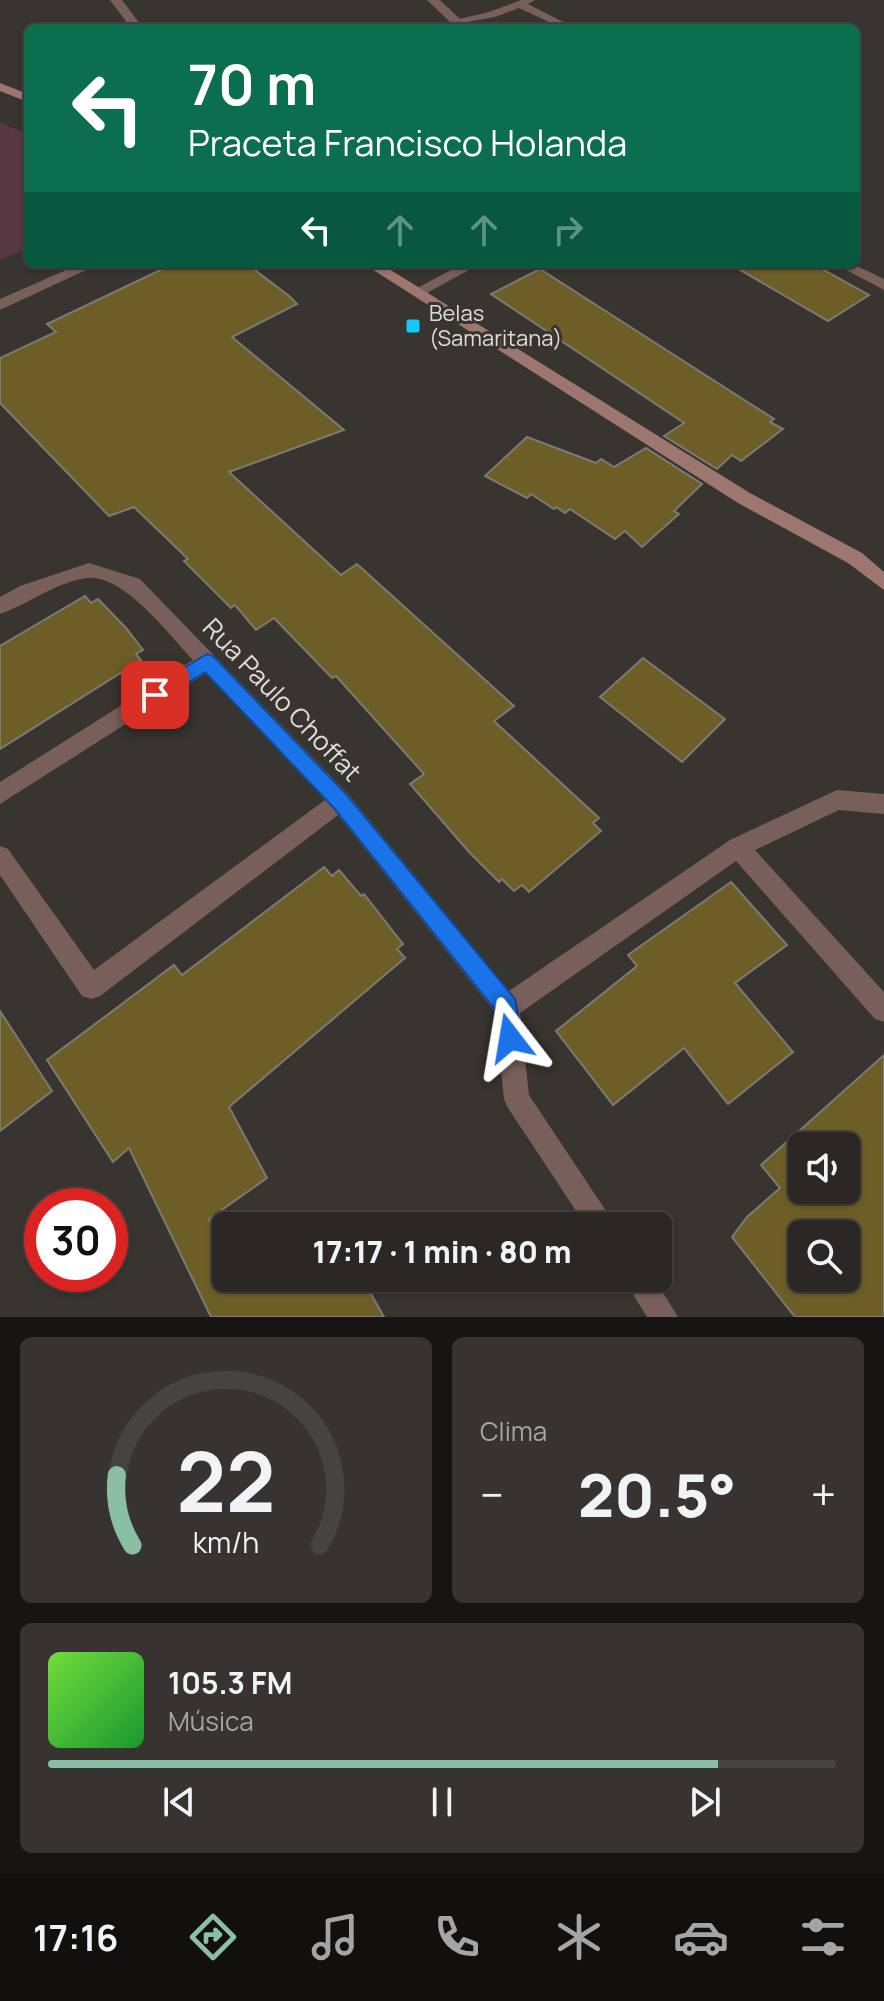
<!DOCTYPE html>
<html lang="pt">
<meta charset="utf-8">
<style>
:root{--surface:#2a2724;--page:#363331;--text:#f1f3f6;--muted:#a5a5a6;--line:#464441;--accent:#8abfa5}
body{margin:0;font-family:Manrope,sans-serif;background:var(--page);color:var(--text);height:100vh;display:flex;flex-direction:column;font-size:30px;white-space:nowrap}
*{box-sizing:border-box;margin:0}
p{font-size:26px;color:var(--muted)}
.icon{flex:none;width:44px;height:44px;fill:none;stroke:currentColor;stroke-width:2;stroke-linecap:round;stroke-linejoin:round}
.map{position:relative;height:1317px;overflow:hidden}
.panel{display:flex;flex-direction:column;gap:20px;padding:20px;background:#171514;flex:1}
.panel>*{flex:none}
.top-card{position:absolute;left:24px;top:24px;width:836px;height:244px;border-radius:12px;box-shadow:0 2px 6px #0004,0 0 0 2px var(--line);background:#0b6e4f;color:#fff;overflow:hidden}
.fabs{position:absolute;left:788px;top:1132px;display:grid;gap:16px}
.fabs a{display:grid;place-items:center;width:72px;height:72px;border-radius:12px;background:var(--surface);box-shadow:0 2px 6px #0004,0 0 0 2px var(--line);font-size:40px}
.speed{position:absolute;left:24px;top:1188px;display:flex;gap:16px;font-size:40px;font-weight:700;text-align:center}
.speed>*{display:grid;place-content:center;width:104px;height:104px;border-radius:50%;background:var(--surface);box-shadow:0 2px 6px #0004,0 0 0 2px var(--line);line-height:1}
.speed .limit{border:12px solid #d22;background:#fff;color:#111}
.pin{position:absolute;display:grid;place-items:center;width:68px;height:68px;color:#fff;margin:-34px;border-radius:16px;box-shadow:0 4px 12px #0006}
.me{position:absolute;width:88px;margin:-44px;rotate:346deg;stroke-linejoin:round;filter:drop-shadow(0 0 6px #0008)}
.turn{display:flex;align-items:center;gap:28px;height:168px;padding:0 32px;font-size:36px}
.turn .icon{width:104px;height:104px;stroke-width:2.5}
.turn b{display:block;font-size:56px;line-height:68px}
.lanes{display:flex;align-items:center;height:76px;padding:0 32px;background:#0003;justify-content:center;gap:40px;direction:ltr}
.lanes .off{opacity:.35}
.big{font-size:60px;font-weight:800;line-height:1.1}
.panel .card{flex:1;display:flex;flex-direction:column;justify-content:center;gap:12px;min-width:0;padding:0 28px;border-radius:12px;background:var(--page)}
.panel .dial{align-items:center;gap:0}
.dial svg{height:208px;overflow:visible;fill:none;stroke:var(--line);stroke-width:7;stroke-linecap:round;text-anchor:middle}
.dial text{fill:var(--text);stroke:none}
.song{display:flex;align-items:center;gap:24px}
.cover{width:96px;height:96px;border-radius:12px;background:linear-gradient(135deg,hsl(100 70% 55%),hsl(130 70% 35%))}
.played{height:8px;border-radius:4px;background:linear-gradient(90deg,var(--accent) 85%,var(--line) 85%)}
.keys{display:flex;justify-content:space-around;direction:ltr}
.heat{display:flex;justify-content:space-between;align-items:center;font-size:44px;direction:ltr}
.panel .tiles{flex:1;display:grid;gap:20px;grid-template-columns:1fr 1fr}
.card:last-child{grid-column:span 2}
.trip{position:absolute;left:212px;top:1212px;width:460px;height:80px;border-radius:12px;background:var(--surface);box-shadow:0 2px 6px #0004,0 0 0 2px var(--line);font-weight:800;line-height:80px;text-align:center}
.menu{display:flex;height:128px;justify-content:space-around;align-items:center;background:#11100e;color:var(--muted)}
.menu .icon{width:56px;height:56px}
.menu .active{color:var(--accent)}
.menu b{font-size:36px;color:var(--text)}
.map>svg:first-child{display:block}
.green{fill:#593743}
.building{fill:#6d5e28;stroke:#7b7a74;stroke-width:2;fill-rule:evenodd}
.lines{fill:none;stroke-linecap:round;stroke-linejoin:round}
.service{fill:#795f5b;fill-rule:evenodd}
.minor{fill:#795f5b;fill-rule:evenodd}
.secondary{fill:#9e7670;fill-rule:evenodd}
.route{fill:#1a73e8;stroke:#114b97;stroke-width:2}
.poi-dot{fill:#0fcafa;stroke:#383430;stroke-width:3}
.labels{text-anchor:middle;stroke-width:6;stroke-linejoin:round;paint-order:stroke}
.far-poi-label{font-size:22px;fill:#dfdcda;stroke:#383430;text-anchor:start}
.street-label{font-size:26px;fill:#dfdcda;stroke:#383430}
</style>
<div class="map">
<svg width="884" height="1317" viewBox="0 0 884 1317">
<rect width="100%" height="100%" fill="#383430"/>
<polygon class="green" points="0,123 28,134 28,248 0,260"/>
<g class="building">
<polygon points="173,264 247,264 289,296 297,304 232,337 344,430 229,472 341,575 357,564 514,706 494,721 599,818 593,823 601,831 529,892 522,885 514,891 502,879 499,882 469,852 410,784 424,774 336,676 332,678 274,618 256,630 235,605 231,608 184,561 188,559 134,507 109,516 0,403 0,358 56,332 47,324"/>
<polygon points="730,264 813,264 869,295 828,321"/>
<polygon points="540,269 774,419 770,422 783,429 741,461 732,455 717,469 664,436 684,423 491,294"/>
<polygon points="527,437 596,463 601,459 614,467 646,448 702,484 674,511 679,514 642,547 625,531 615,539 570,509 565,513 556,507 554,509 531,494 527,498 485,476"/>
<polygon points="85,596 91,603 98,599 126,628 143,650 136,654 141,660 0,749 0,646"/>
<polygon points="643,658 725,719 682,762 600,697"/>
<polygon points="324,867 332,876 339,870 361,896 364,894 403,944 397,949 405,958 229,1107 267,1178 209,1219 226,1254 226,1278 238,1278 245,1293 266,1278 362,1278 384,1317 211,1317 129,1148 113,1162 47,1060 174,965 182,975"/>
<polygon points="731,882 787,945 735,983 793,1052 728,1104 684,1048 613,1105 556,1031 637,966 628,955"/>
<polygon points="0,1011 52,1091 0,1131"/>
<path d="M884 1055V1317H795L732 1237 747 1217 780 1188 761 1165ZM802 1146H846V1190H802ZM802 1234H846V1278H802Z"/>
</g>
<g class="lines">
<polygon class="service" points="521,0 535,0 528,4 575,28 562,28 519,8 495,17 456,24 451,21 489,12"/>
<g class="minor">
<polygon points="110,0 122,0 143,28 131,28"/>
<polygon points="427,0 440,0 460,19 461,28 449,28 450,22"/>
<polygon points="80,264 99,264 0,310 0,299"/>
<polygon points="462,264 480,264 423,295 413,295 410,292"/>
<polygon points="835,264 853,264 884,279 884,290"/>
<path d="M89 563 140 579 348 794 509 991 730 840 837 790 884 794V814L839 810 755 850 884 992V1022L875 1019 736 861 520 1013 529 1095 616 1226H586L508 1108 504 1099 495 1012 338 815 100 996 91 999 82 996 0 875V846L8 849 94 970 325 800 206 673 0 804V782L193 660C170 636 124 574 87 578 56 582 29 604 0 614V597L20 586Z"/>
<polygon points="623,1278 654,1278 678,1317 647,1317"/>
</g>
<g class="secondary">
<polygon points="0,83 28,94 28,102 0,91"/>
<polygon points="364,264 381,264 750,493 862,553 884,572 884,590 848,563 738,503"/>
</g>
</g>
<polygon class="route" points="207,654 213,656 347,795 515,999 522,1038 518,1046 510,1049 502,1046 496,1011 333,807 205,672 162,700 149,700 146,695 149,689"/>
<rect class="poi-dot" x="405" y="318" width="16" height="16" rx="4"/>
<g class="labels">
<g class="far-poi-label">
<text x="429" y="321">Belas<tspan x="429" dy="25">(Samaritana)</tspan></text>
</g>
<g class="street-label">
<text transform="translate(282 700) rotate(46)" y="9">Rua Paulo Choffat</text>
</g>
</g>
</svg>
<div class="fabs">
<a><svg class="icon" aria-label="sound" viewBox="0 0 24 24"><path d="M4 9h4l5-4v14l-5-4H4zM17 9q2 3 0 6"/></svg></a>
<a><svg class="icon" aria-label="search" viewBox="0 0 24 24"><circle cx="10" cy="10" r="6"/><path d="M15 15l6 6"/></svg></a>
</div>
<div class="speed"><div class="limit">30</div></div>
<div class="pin" style="left:155px;top:695px;background:#d93025"><svg class="icon" aria-label="arrive" viewBox="0 0 24 24"><path d="M6 21V4h12l-3 4 3 4H6"/></svg></div>
<svg class="me" style="left:510px;top:1038px" viewBox="-20 -20 40 40"><path d="M0-17L14 15 0 8-14 15z" fill="#1a73e8" stroke="#fff" stroke-width="4"/></svg>
<div class="trip">17:17 · 1 min · 80 m</div>
<div class="top-card">
<div class="turn"><svg class="icon" aria-label="left" viewBox="0 0 24 24"><path d="M17 20v-9H6M10 6l-5 5 5 5"/></svg><div><b>70 m</b>Praceta Francisco Holanda</div></div>
<div class="lanes"><svg class="icon" aria-label="left" viewBox="0 0 24 24"><path d="M17 20v-9H6M10 6l-5 5 5 5"/></svg><svg class="icon off" aria-label="ahead" viewBox="0 0 24 24"><path d="M12 20V5M6 11l6-6 6 6"/></svg><svg class="icon off" aria-label="ahead" viewBox="0 0 24 24"><path d="M12 20V5M6 11l6-6 6 6"/></svg><svg class="icon off" aria-label="right" viewBox="0 0 24 24"><path d="M7 20v-9h11M14 6l5 5-5 5"/></svg></div>
</div>
</div>
<section class="panel">
<div class="tiles">
<div class="card dial"><svg viewBox="0 0 100 80">
<path d="M14 69A42 42 0 1 1 86 69"/>
<path d="M14 69A42 42 0 0 1 8 42" stroke="#8abfa5"/>
<text x="50" y="56" font-size="32" font-weight="700">22</text>
<text x="50" y="72" font-size="11">km/h</text>
</svg></div>
<div class="card"><p>Clima</p>
<div class="heat"><a>−</a><b class="big">20.5°</b><a>+</a></div>
</div>
<div class="card">
<div class="song"><i class="cover"></i><div><b>105.3 FM</b><p>Música</p></div></div>
<div class="played"></div>
<div class="keys"><svg class="icon" aria-label="previous" viewBox="0 0 24 24"><path d="M18 5L8 12l10 7zM5 5v14"/></svg><svg class="icon" aria-label="pause" viewBox="0 0 24 24"><path d="M8 5v14M16 5v14"/></svg><svg class="icon" aria-label="next" viewBox="0 0 24 24"><path d="M6 5l10 7-10 7zM19 5v14"/></svg></div>
</div>
</div>
</section>
<nav class="menu">
<b>17:16</b>
<svg class="icon active" aria-label="directions" viewBox="0 0 24 24"><path d="M12 3l9 9-9 9-9-9zM9 14v-3h6M13 9l2 2-2 2"/></svg>
<svg class="icon" aria-label="music" viewBox="0 0 24 24"><path d="M9 18V5l10-2v13"/><circle cx="6" cy="18" r="3"/><circle cx="16" cy="16" r="3"/></svg>
<svg class="icon" aria-label="phone" viewBox="0 0 24 24"><path d="M5 4h4l2 5-3 2q2 4 5 5l2-3 5 2v4C11 20 4 13 5 4z"/></svg>
<svg class="icon" aria-label="climate" viewBox="0 0 24 24"><path d="M12 3v18M4 7l16 10M4 17L20 7"/></svg>
<svg class="icon" aria-label="car" viewBox="0 0 24 24"><path d="M5 17H2v-5l4-1 3-4h7l3 4 3 1v5h-3M9 17h6M6 11h13"/><circle cx="7" cy="17" r="2"/><circle cx="17" cy="17" r="2"/></svg>
<svg class="icon" aria-label="filters" viewBox="0 0 24 24"><path d="M4 7h16M4 17h16"/><circle cx="9" cy="7" r="2"/><circle cx="15" cy="17" r="2"/></svg>
</nav>
